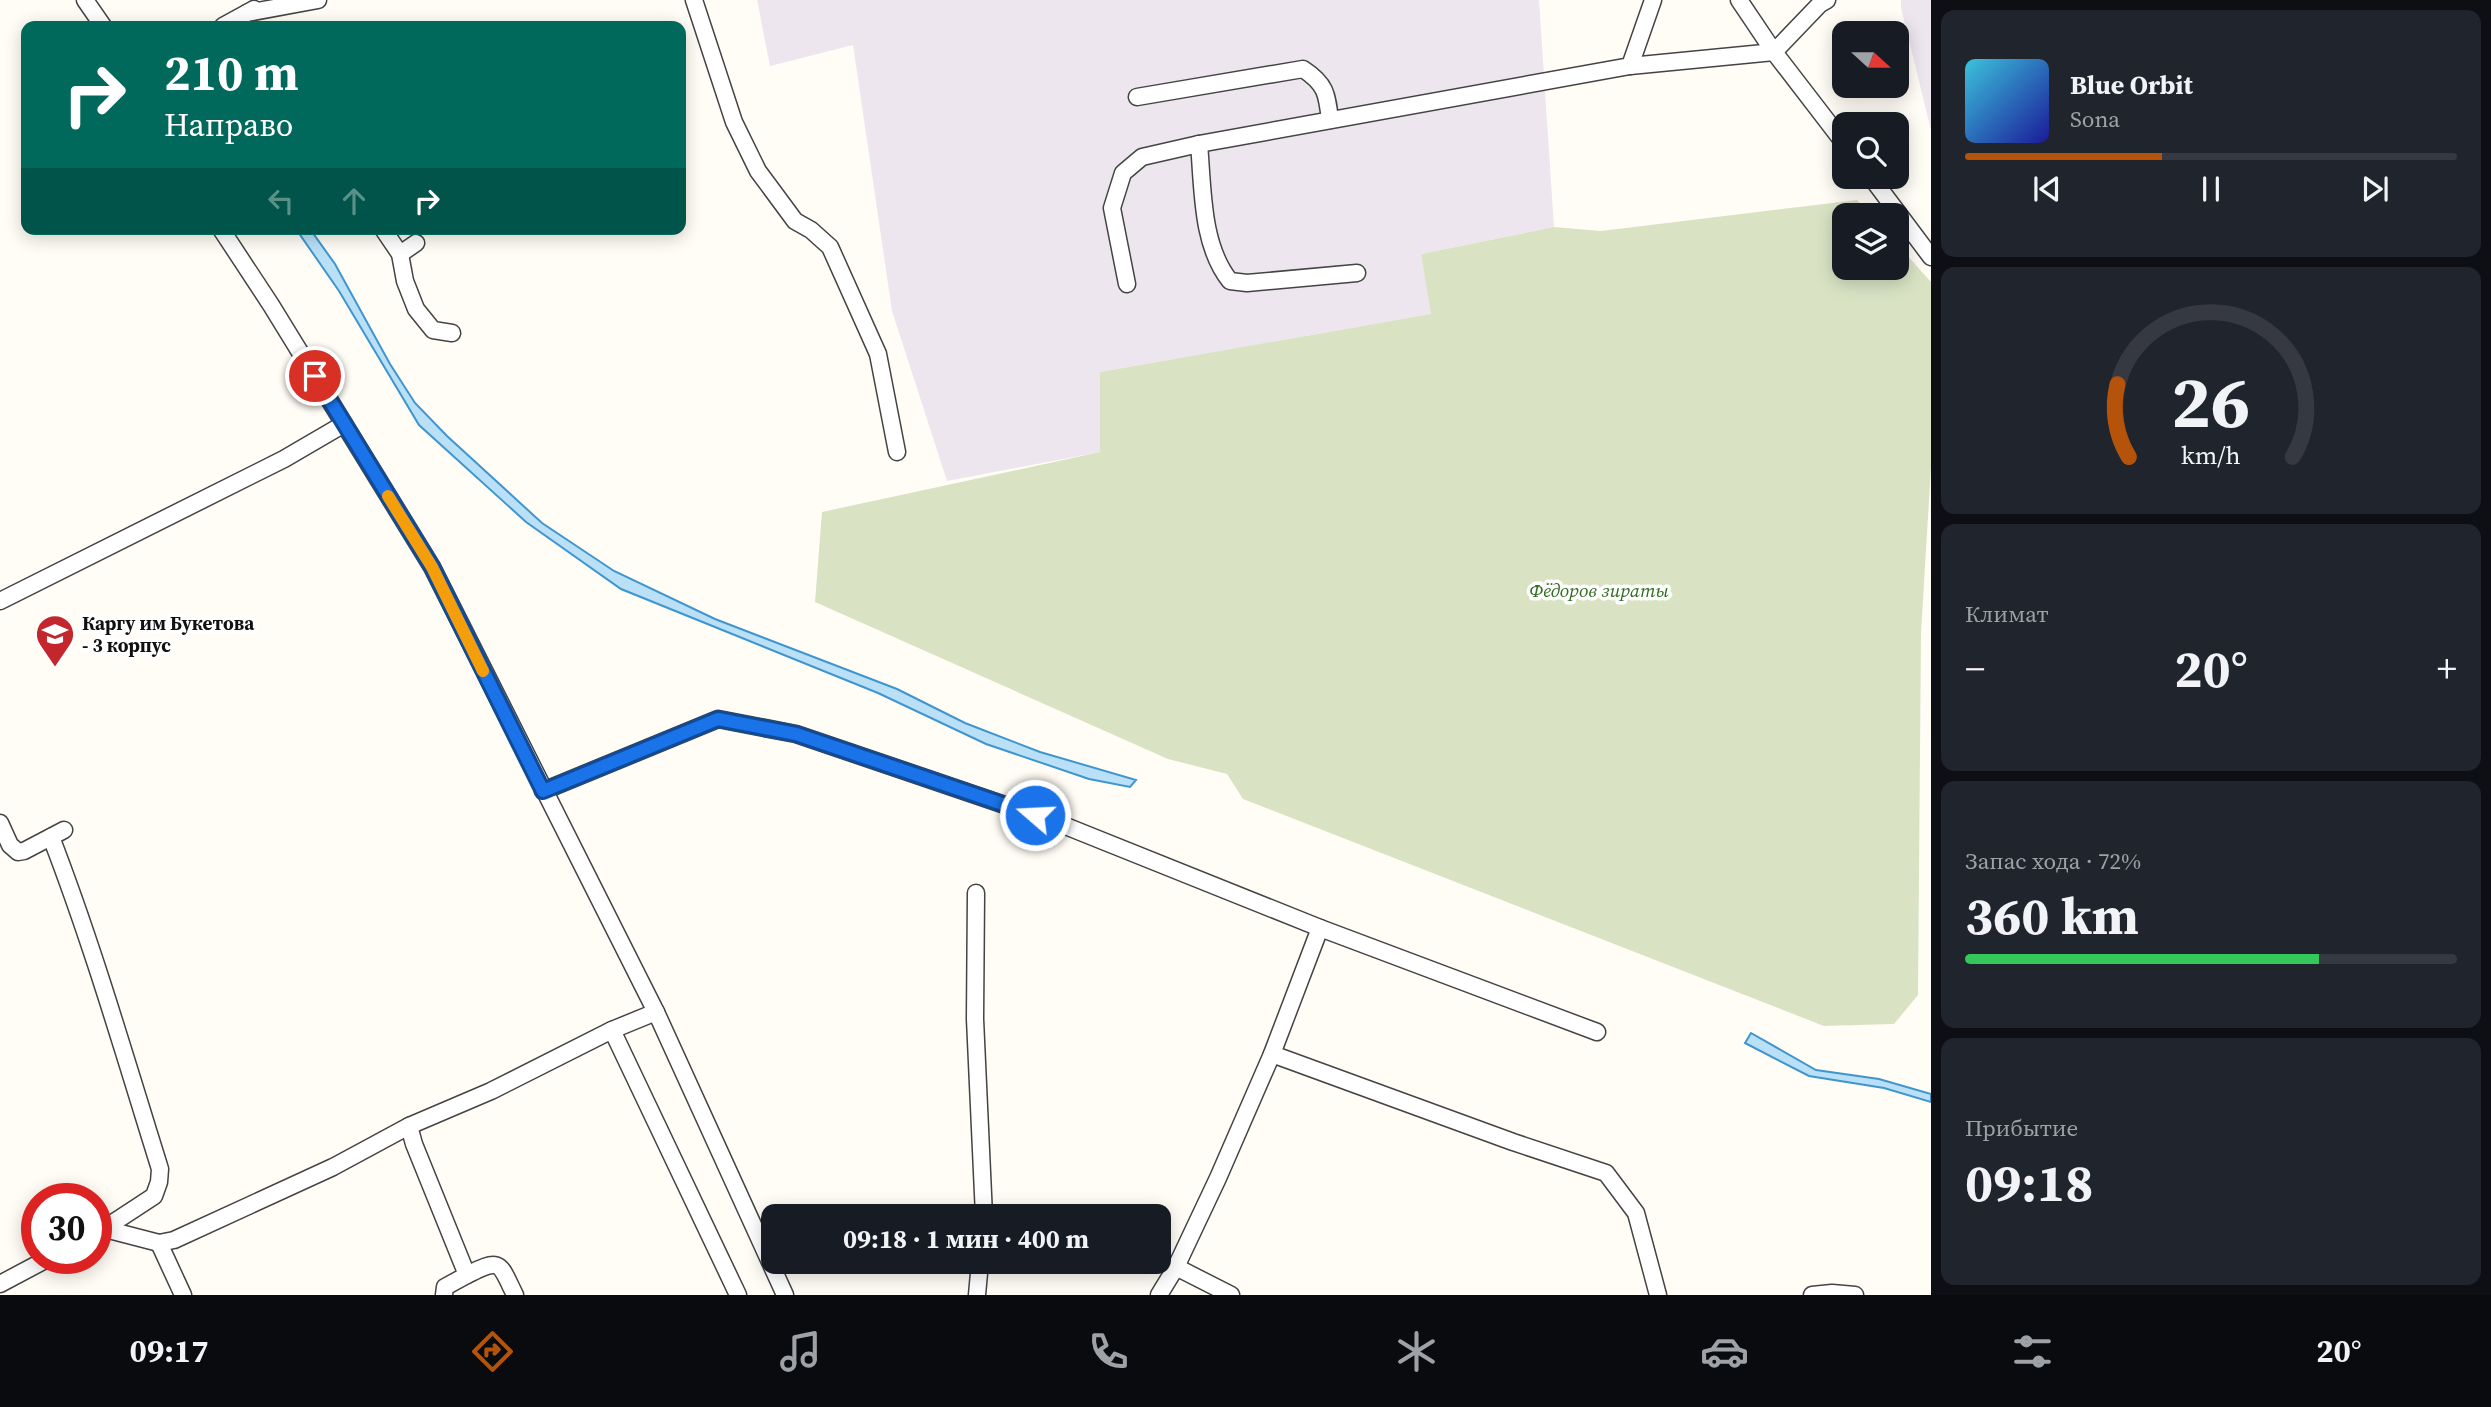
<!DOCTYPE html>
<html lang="ru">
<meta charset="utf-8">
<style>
:root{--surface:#171b24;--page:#20242c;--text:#f1f3f6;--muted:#9ea1a6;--line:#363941;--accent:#b45309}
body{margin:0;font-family:"Source Serif 4",serif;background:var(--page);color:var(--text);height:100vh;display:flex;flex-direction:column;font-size:26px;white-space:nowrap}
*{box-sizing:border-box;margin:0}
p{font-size:23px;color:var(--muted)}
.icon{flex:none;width:38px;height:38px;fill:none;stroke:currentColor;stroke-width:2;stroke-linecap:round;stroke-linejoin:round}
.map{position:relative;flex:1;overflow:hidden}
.panel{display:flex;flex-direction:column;gap:10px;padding:10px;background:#0d0f14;width:560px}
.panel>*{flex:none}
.banner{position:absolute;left:21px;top:21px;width:665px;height:214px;border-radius:14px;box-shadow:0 4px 18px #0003;background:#00695c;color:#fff;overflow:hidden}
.needle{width:46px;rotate:111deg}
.fabs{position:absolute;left:1832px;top:21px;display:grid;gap:14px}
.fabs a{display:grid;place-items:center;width:77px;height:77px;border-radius:14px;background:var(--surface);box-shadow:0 4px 18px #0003;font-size:35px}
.speed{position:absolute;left:21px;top:1183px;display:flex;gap:14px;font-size:35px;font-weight:700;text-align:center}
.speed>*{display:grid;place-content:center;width:91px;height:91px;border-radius:50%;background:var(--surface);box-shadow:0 4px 18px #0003;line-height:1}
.speed .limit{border:10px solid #d22;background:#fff;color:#111}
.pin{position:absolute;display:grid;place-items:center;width:60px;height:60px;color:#fff;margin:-30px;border:4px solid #fff;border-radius:50%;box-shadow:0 2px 7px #0007}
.me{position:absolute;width:77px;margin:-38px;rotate:289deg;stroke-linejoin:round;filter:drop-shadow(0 0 5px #0008)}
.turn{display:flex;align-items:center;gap:24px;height:147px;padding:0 28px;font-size:32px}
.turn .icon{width:91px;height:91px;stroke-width:2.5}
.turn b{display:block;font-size:49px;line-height:60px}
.lanes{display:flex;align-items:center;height:66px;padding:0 28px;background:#0003;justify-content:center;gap:35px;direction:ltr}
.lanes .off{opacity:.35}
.big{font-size:52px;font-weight:700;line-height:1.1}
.panel .card{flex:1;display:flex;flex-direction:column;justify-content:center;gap:10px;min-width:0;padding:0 24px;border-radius:14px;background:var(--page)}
.panel .dial{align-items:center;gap:0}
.dial svg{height:182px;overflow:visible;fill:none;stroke:var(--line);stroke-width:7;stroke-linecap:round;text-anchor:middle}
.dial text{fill:var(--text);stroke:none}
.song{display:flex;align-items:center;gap:21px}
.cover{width:84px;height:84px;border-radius:10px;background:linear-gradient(135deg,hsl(190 70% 55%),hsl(240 70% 35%))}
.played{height:7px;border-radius:4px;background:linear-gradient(90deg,var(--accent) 40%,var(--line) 40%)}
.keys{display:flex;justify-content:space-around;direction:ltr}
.heat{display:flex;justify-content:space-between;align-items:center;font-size:38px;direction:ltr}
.charge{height:10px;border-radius:5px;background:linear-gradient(90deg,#34c759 72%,var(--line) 0)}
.trip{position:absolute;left:761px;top:1204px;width:410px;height:70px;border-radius:14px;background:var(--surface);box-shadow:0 4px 18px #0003;font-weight:700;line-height:70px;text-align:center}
.tab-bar{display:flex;height:112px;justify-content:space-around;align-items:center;background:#090b0e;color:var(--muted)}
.tab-bar .icon{width:49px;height:49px}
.tab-bar .current{color:var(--accent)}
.tab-bar b{font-size:32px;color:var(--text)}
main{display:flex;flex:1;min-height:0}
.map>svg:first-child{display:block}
.industrial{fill:#eee6ef}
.cemetery{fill:#d9e3c4}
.water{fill:#b9e0f7;stroke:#3f96cf;stroke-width:2}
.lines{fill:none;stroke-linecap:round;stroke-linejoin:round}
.minor-casing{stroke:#444;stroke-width:19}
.minor{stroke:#fff;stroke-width:16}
.route-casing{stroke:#114b97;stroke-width:18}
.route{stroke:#1a73e8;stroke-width:12}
.slow{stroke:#f59e0b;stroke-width:12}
.labels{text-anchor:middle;stroke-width:7;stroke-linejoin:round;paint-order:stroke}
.park-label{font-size:19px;font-style:italic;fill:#2f6b1f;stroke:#fff}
.poi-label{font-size:19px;font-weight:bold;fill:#111;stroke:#fff;text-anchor:start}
</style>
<main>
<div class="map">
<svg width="1931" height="1295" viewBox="0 0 1931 1295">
<rect width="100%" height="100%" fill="#fffdf5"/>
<g class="industrial">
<polygon points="757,0 1539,0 1554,227 1421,254 1432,314 1100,372 1100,452 947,481 892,311 853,45 770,66"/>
<polygon points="1901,0 1931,0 1931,130 1901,8"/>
</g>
<polygon class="cemetery" points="1857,200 1871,215 1844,215 1844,268 1897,268 1897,244 1931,282 1931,467 1921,633 1918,995 1894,1024 1824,1026 1243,799 1227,774 1168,759 815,602 822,512 1100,452 1100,372 1431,314 1421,254 1554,227 1601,231"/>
<g class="water">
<polygon points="296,229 310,229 335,264 390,364 415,403 447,436 542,523 614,571 715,619 897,689 965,723 1040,752 1136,780 1130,787 1089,779 986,744 878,693 621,589 526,522 419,425 339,291"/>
<polygon points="1751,1033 1816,1070 1879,1079 1931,1094 1931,1102 1884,1088 1809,1076 1745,1043"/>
</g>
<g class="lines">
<g class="minor-casing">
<g id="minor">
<polyline points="85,0 103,26"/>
<polyline points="694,0 734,122 758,171 795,221 811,230 830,247 878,354 897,452"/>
<polyline points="1739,0 1774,52 1844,143"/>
<polyline points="247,13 318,0"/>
<polyline points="223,26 254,9"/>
<polyline points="1630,66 1774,52 1820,4 1827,0"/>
<path d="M1137 97 1303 69C1326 84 1327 94 1330 120"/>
<path d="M1199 144C1203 188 1201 245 1230 281L1247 283 1357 273"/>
<polyline points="1871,177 1931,257"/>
<polyline points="221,229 271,305 432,567 656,1012 785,1295"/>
<polyline points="383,229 400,254 405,281 416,309 433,330 452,333"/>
<polyline points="400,254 416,243"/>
<polyline points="1127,284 1112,208 1123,173 1142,157 1199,144 1630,66 1653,0"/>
<polyline points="0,601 284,459 344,424"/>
<polyline points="543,791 718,719 796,734 1058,823 1320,928 1597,1032"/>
<polyline points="0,823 10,845 18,852 24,851 64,830"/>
<path d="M51 837C93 946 125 1057 160 1169L159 1182 154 1196 96 1234"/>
<polyline points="976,893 975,1019 984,1216"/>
<polyline points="612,1030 738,1295"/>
<polyline points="1272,1054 1320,928"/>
<polyline points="105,1229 159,1243 174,1240 333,1167 409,1126"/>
<polyline points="159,1243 183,1295"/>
<polyline points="1176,1267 1218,1178 1272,1054 1513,1142 1606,1173 1636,1213 1658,1295"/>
<path d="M467 1275C502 1257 499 1263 515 1295"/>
<polyline points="0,1284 49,1258"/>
<polyline points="444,1295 445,1287 467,1275 414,1144 409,1126 491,1091 612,1030 656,1012"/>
<polyline points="977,1295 980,1262"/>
<polyline points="1159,1295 1176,1267 1231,1295"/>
<polyline points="1812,1295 1832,1293 1855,1295"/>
</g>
</g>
<use href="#minor" class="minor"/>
</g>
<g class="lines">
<g class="route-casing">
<polyline id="route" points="315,376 432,567 543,791 718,719 796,734 1035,815"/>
</g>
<use href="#route" class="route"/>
<polyline class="slow" points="388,496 432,567 483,671"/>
</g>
<defs>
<g id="university-pin" transform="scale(2.0125)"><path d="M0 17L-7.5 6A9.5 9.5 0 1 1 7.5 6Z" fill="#c4262e" stroke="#fff"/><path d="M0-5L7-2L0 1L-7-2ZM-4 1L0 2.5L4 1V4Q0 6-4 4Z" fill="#fff"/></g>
</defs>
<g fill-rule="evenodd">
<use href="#university-pin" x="55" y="634"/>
</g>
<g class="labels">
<g class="park-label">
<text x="1599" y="597">Фёдоров зираты</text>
</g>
<g class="poi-label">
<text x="82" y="630">Каргу им Букетова<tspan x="82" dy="22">- 3 корпус</tspan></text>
</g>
</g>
</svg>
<div class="fabs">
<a><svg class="needle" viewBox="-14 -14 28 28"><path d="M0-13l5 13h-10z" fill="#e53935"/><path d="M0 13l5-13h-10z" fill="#9ea1a6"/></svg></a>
<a><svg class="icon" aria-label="search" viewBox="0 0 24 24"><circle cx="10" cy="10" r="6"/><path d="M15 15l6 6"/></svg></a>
<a><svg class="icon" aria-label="layers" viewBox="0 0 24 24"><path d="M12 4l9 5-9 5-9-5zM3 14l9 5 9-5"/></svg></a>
</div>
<div class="speed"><div class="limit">30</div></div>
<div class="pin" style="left:315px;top:376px;background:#d93025"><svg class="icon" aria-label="arrive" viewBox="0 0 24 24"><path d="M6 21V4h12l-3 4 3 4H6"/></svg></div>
<svg class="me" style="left:1035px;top:815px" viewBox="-20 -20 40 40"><circle r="17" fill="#1a73e8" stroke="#fff" stroke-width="3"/><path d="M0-11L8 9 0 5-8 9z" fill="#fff"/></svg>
<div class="trip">09:18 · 1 мин · 400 m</div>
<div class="banner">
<div class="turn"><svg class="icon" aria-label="right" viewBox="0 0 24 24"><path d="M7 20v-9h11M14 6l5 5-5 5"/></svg><div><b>210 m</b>Направо</div></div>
<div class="lanes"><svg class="icon off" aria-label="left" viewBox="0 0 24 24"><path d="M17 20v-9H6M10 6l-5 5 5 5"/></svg><svg class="icon off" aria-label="ahead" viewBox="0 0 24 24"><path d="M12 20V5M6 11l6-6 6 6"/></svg><svg class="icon" aria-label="right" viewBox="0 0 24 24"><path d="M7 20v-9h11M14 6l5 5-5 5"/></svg></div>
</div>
</div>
<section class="panel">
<div class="card">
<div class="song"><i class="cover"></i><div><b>Blue Orbit</b><p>Sona</p></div></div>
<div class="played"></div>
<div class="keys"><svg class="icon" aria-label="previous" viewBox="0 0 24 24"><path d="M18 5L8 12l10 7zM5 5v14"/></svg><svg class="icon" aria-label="pause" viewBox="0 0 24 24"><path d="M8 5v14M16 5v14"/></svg><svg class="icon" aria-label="next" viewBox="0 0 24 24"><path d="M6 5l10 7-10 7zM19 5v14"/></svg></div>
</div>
<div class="card dial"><svg viewBox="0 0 100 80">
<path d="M14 69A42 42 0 1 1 86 69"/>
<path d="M14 69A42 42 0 0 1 9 37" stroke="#b45309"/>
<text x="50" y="56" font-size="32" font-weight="700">26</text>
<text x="50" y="72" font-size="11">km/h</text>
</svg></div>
<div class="card"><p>Климат</p>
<div class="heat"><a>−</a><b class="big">20°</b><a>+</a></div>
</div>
<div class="card"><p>Запас хода · 72%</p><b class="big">360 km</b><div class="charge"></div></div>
<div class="card"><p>Прибытие</p><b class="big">09:18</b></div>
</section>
</main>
<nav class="tab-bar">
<b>09:17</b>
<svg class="icon current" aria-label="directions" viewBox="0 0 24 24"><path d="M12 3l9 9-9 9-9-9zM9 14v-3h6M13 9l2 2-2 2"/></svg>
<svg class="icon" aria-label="music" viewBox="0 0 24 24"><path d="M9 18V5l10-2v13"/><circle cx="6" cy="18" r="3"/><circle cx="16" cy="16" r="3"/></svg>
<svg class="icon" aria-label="phone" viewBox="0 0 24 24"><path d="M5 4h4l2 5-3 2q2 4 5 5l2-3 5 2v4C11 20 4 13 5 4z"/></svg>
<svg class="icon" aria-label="climate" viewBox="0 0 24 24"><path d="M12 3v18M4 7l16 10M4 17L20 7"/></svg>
<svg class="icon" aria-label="car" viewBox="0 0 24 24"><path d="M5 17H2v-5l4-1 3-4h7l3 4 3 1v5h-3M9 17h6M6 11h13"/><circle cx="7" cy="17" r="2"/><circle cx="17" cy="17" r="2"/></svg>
<svg class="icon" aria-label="filters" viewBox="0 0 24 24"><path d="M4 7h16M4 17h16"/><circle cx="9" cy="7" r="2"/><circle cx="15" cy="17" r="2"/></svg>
<b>20°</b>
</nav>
